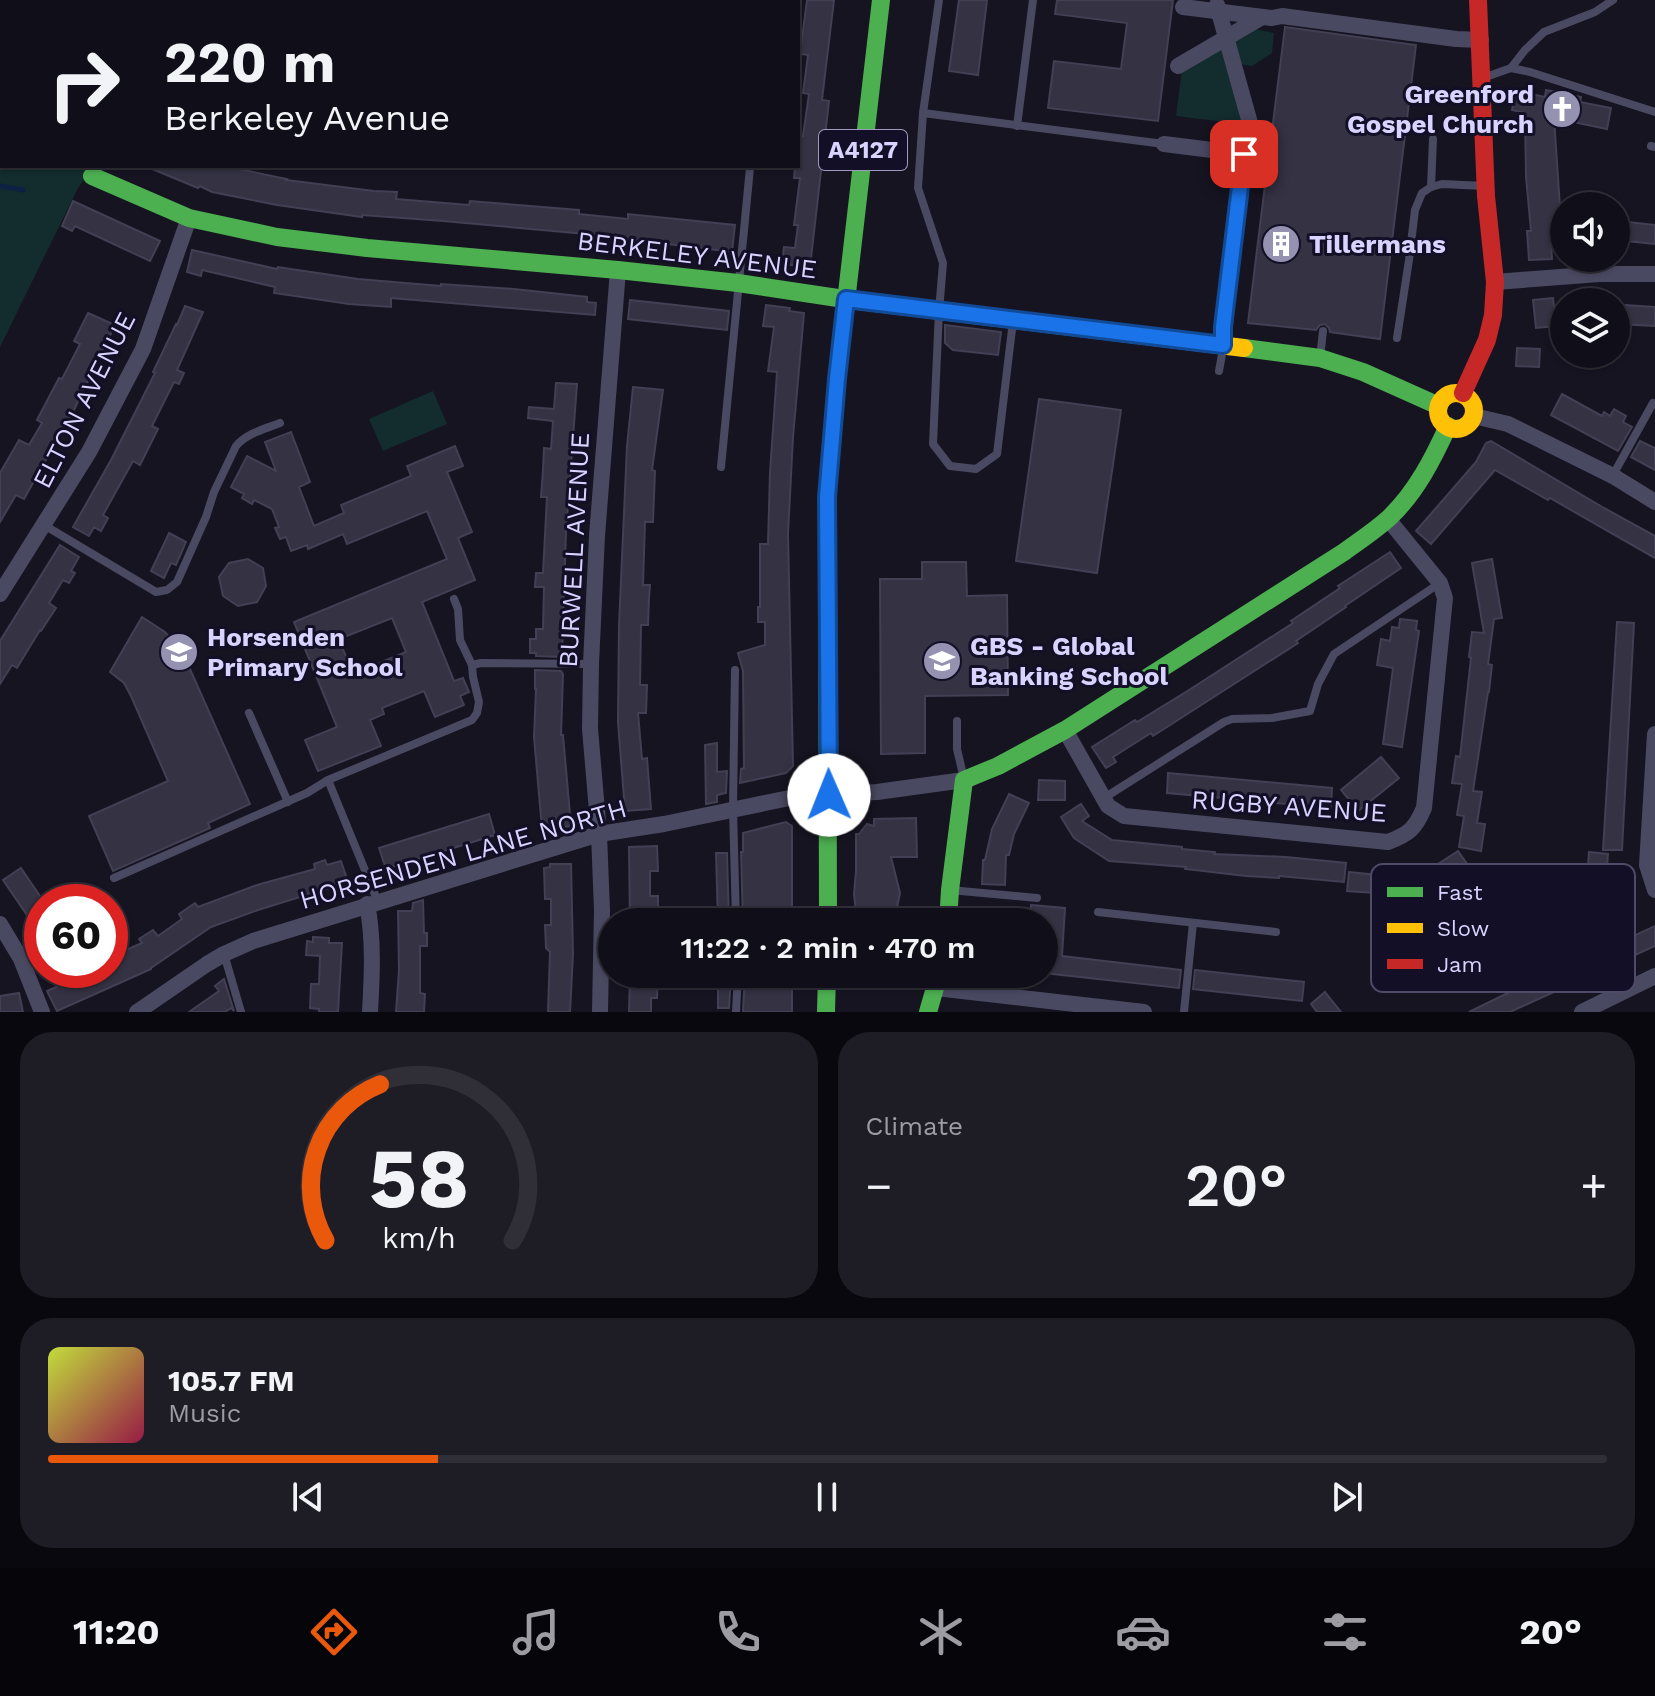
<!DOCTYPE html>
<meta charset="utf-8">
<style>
:root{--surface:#100f19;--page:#1e1d26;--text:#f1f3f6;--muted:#9c9ca2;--line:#302f38;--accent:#ea580c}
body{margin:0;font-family:"Work Sans",sans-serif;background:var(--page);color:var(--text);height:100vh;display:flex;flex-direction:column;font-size:30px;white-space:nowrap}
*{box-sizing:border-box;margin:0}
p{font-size:26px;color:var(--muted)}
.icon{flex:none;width:44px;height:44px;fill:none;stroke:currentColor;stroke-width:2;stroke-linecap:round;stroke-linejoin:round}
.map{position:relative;height:1012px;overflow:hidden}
.panel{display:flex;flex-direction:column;gap:20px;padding:20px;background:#09080e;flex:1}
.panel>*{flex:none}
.guide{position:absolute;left:0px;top:0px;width:800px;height:168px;box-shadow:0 2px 6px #0004,0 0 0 2px var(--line);background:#100f19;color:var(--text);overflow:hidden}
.tools{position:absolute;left:1550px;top:192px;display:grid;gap:16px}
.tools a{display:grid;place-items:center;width:80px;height:80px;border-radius:50%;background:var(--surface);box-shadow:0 2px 6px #0004,0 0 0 2px var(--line);font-size:40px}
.speed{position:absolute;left:24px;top:884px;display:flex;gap:16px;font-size:40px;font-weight:700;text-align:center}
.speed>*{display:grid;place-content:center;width:104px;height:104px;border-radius:50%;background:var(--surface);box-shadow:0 2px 6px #0004,0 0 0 2px var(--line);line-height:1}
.speed .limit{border:12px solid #d22;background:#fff;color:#111}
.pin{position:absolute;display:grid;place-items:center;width:68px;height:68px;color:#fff;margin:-34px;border-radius:16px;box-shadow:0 4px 12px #0006}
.me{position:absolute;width:88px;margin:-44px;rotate:359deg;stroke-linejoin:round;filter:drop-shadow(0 0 6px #0008)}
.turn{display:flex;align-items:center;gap:28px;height:168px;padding:0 32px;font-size:36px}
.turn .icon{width:104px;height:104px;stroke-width:2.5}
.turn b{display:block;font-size:56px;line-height:68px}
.big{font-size:60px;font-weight:600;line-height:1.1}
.panel .widget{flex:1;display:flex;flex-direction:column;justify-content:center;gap:12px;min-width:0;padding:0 28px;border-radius:32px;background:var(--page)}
.panel .dial{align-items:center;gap:0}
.dial svg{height:208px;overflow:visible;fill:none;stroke:var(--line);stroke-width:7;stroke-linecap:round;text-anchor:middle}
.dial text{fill:var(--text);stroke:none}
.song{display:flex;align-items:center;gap:24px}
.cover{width:96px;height:96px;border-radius:12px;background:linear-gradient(135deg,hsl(70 70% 55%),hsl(340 70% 35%))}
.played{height:8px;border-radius:4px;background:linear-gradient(90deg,var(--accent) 25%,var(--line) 25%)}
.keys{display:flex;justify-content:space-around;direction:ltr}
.heat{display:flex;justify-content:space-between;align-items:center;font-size:44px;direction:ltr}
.panel .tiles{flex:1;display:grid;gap:20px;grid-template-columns:1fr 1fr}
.widget:last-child{grid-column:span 2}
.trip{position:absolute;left:598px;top:908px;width:460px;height:80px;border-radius:40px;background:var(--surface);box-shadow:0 2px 6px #0004,0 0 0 2px var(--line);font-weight:600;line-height:80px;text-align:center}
.menu{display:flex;height:128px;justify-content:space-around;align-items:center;background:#06060a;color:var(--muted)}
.menu .icon{width:56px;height:56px}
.menu .selected{color:var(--accent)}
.menu b{font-size:36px;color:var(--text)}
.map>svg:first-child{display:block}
.green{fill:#132c2d}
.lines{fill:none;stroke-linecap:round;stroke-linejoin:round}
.stream{stroke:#0d2144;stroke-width:5}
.building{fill:#343243;stroke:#433f54;stroke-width:2;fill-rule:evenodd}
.lane{stroke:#4a4962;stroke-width:8}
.street{stroke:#4a4962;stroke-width:16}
.fast{stroke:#4caf50;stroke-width:18}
.slow{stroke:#ffc107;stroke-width:18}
.jam{stroke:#c62828;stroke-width:18}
.route-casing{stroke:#114b97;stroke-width:20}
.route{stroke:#1a73e8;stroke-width:14}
.labels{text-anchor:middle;stroke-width:6;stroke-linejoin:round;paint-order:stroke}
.shield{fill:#130f26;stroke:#9e99be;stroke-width:2}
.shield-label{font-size:24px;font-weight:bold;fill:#d9d4ff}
.poi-label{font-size:26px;font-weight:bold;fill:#d9d4ff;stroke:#130f26;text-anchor:start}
.street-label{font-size:26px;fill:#d9d4ff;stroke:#130f26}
.key{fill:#130f26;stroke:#4e4a67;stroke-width:2}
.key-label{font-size:22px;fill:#d9d4ff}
</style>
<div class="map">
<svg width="1655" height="1012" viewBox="0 0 1655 1012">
<rect width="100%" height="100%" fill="#161421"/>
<g class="green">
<polygon points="0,0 767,0 767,2 2,2 2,166 94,166 78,188 0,347"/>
<polygon points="1254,29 1274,33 1272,53 1252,66 1240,64 1234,42"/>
<polygon points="1222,47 1242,124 1176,116 1182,69"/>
<polygon points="433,391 447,424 383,451 369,419"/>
</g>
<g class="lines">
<g class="stream">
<polyline points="237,2 239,0"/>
<polyline points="0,186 23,190"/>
</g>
</g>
<g class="building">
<polygon points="807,0 834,0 822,100 829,101 810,267 782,264 784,247 795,248 798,225 794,225 800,178 794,178 795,166 798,166 798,136 803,136 809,94 803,93 808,55 800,54"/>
<polygon points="959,0 987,0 978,75 949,71"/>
<polygon points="1057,0 1173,0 1158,121 1048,108 1054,61 1121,69 1127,23 1055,14"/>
<polygon points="1285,27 1416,45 1380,339 1330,332 1329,328 1325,324 1320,325 1316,330 1248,323 1266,177 1271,176 1274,171 1273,166 1268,163"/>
<polygon points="1546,90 1581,97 1580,102 1611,108 1607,129 1554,118 1561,222 1550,223 1552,259 1529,260 1527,231 1531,231 1526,177 1525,113 1512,110 1516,91 1545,97"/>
<polygon points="145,166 224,166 287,179 286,180 374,191 397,192 396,199 469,205 470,201 579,210 579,214 628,219 628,214 735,225 732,252 586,234 443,221 362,215 362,217 277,205 212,192 200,186 198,188"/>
<polygon points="73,201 160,241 150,261 75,226 72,231 62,226"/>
<polygon points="1619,221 1655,225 1655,244 1617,240"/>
<polygon points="192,250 277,269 278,267 358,279 441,286 441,284 514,289 587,297 587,302 596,303 595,315 391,298 391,307 349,304 274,293 275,287 202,270 201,276 187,272"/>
<polygon points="1553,298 1556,326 1536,328 1533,300"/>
<polygon points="630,300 729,311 727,330 628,319"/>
<polygon points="766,305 790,308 789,311 804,313 793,437 788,534 793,766 786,773 740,783 741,769 744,768 743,671 738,653 765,645 765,622 758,622 758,607 760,607 760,544 768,544 770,472 777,372 768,371 774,327 763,326"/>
<polygon points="1625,305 1655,307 1655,326 1616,324 1616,308 1625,307"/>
<polygon points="185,306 203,312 177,370 184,373 179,384 174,382 152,426 158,429 140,465 133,461 103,515 108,518 101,531 94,527 89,536 73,527 111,460 155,373 153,372 176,324 177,325"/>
<polygon points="88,313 115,325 74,410 24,499 16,495 0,522 0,473 19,440 29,445 42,423 37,420 59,378 62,379 80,344 74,341"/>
<polygon points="945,325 1001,332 998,355 953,350 945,343"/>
<polygon points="1517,348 1540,349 1539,367 1516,366"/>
<polygon points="556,383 577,384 566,532 562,657 536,656 536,653 530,653 530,639 536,639 536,629 543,629 544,587 535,587 536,573 543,573 547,497 541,497 543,470 544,448 551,449 553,421 528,418 529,407 554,409"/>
<polygon points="633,387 663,390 652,470 655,471 653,522 645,522 643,585 650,585 649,598 648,625 641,625 640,685 647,685 646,713 638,713 642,759 647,758 651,809 625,811 618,722 619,625 627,446"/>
<polygon points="1562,394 1602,416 1604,412 1610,416 1614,409 1626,416 1623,422 1632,427 1618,451 1551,415"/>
<polygon points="1039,399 1121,410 1097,573 1016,561"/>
<path d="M291 432 310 482 299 487 314 526 344 513 341 505 411 476 407 466 455 446 463 466 447 472 472 532 458 538 475 580 422 602 454 681 463 678 469 692 460 696 464 705 435 717 424 691 382 708 384 714 370 720 381 746 318 771 305 740 337 727 294 622 447 559 427 511 347 544 343 534 308 549 307 545 291 551 286 537 280 539 275 528 279 527 272 509 254 500 252 504 242 498 244 494 231 487 247 456 276 471 265 442ZM392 618 406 652 353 674 339 639Z"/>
<polygon points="1491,441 1604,508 1655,536 1655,558 1550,498 1548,500 1495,470 1431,544 1416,531 1476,462 1486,443"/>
<polygon points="1640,441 1655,448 1655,470 1631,457"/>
<polygon points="169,533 186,542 176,565 171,563 164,578 151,571"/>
<polygon points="60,545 79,557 71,571 75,573 69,583 63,580 49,603 56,608 41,631 40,630 17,668 12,665 0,684 0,641"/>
<polygon points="1390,552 1401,568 1345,606 1346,607 1296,641 1298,643 1153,736 1151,733 1113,757 1116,762 1106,768 1092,747 1135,720 1137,722 1189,690 1293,623 1291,621 1340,588 1338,586"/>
<polygon points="248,559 263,568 266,586 257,602 238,606 223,596 219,577 229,563"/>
<polygon points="1492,559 1502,618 1494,619 1488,664 1492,665 1489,692 1488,692 1473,791 1482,792 1477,823 1485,824 1481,851 1459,847 1464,816 1457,815 1462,784 1452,783 1456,756 1460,757 1471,658 1469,657 1472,632 1484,633 1472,563"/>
<polygon points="922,562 966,562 967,596 1007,595 1008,695 925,696 925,753 881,754 880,579 922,579"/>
<polygon points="142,617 165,632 182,651 250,804 208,823 210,828 113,871 89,816 168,781 131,696 124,683 110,672"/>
<polygon points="1400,619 1417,621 1416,630 1419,631 1402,747 1383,744 1393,668 1377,665 1381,639 1390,641 1392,627 1399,628"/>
<polygon points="1617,622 1634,623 1622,850 1603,850"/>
<polygon points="535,670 561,671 563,674 561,735 563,735 571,826 542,829 534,737 536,689 535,689"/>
<polygon points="717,743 717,772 727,771 726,793 717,795 717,802 706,804 705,745"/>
<polygon points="1381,757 1399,778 1358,811 1341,790"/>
<polygon points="1168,773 1332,788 1331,808 1167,793"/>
<polygon points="1039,780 1065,781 1065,800 1038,800"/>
<polygon points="1009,794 1029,803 1014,834 1009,855 1006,855 1005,885 982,884 983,860 985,860 992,829"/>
<polygon points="1081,804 1089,816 1082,821 1112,840 1182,847 1182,849 1215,852 1214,854 1286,857 1346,863 1344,882 1279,876 1279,878 1246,876 1185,869 1186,867 1109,861 1074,838 1061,817"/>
<polygon points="489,814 495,835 386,869 379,848"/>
<polygon points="916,818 917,857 891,857 900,893 894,922 857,922 854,894 856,871 856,834 859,834 867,824 874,826 874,819"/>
<polygon points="786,822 792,826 792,922 743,922 741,852 743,852 743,833"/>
<polygon points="657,846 658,871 650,871 650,896 658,896 658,922 630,922 629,847"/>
<polygon points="1458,851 1470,868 1421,900 1410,882"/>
<polygon points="1589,852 1608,854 1605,895 1586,893"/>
<polygon points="716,853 727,853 729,922 718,922"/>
<polygon points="325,860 327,865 341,861 348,882 258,910 211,927 151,968 151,969 57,1011 47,991 94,970 110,970 110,957 142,943 139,939 153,930 158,936 182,919 179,914 195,903 198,907 257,885 315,869 314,864"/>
<polygon points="550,864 571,864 573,954 570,1012 548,1012 550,952 546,948 545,925 551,925 551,899 545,899 544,868 550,867"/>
<polygon points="21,868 42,899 42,937 3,880"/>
<polygon points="1349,872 1377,875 1375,893 1347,891"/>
<polygon points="423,900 424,933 427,933 427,946 420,946 420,993 425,994 424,1012 396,1012 399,970 398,911 412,911 413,903"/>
<polygon points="1031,905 1065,908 1062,956 1181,970 1179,988 1044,973 1044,922 1029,922"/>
<polygon points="1655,926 1655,946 1510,1012 1469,1012 1510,992 1507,984 1518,979 1522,987"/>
<polygon points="313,937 329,938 329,943 342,943 338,1012 319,1012 319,1009 310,1008 311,984 319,984 320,956 306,955 307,941 313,942"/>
<polygon points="1195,970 1304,982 1302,1001 1193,989"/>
<polygon points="630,974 658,974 657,998 651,998 651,1012 629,1012"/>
<polygon points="718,974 731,974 729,1008 718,1008"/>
<polygon points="745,974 792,974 792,1012 743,1012"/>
<polygon points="224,979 234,1011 231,1008 225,1012 189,1012 219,991 215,986"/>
<polygon points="1325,992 1341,1012 1317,1012 1311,1004"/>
<polygon points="19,993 23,1012 0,1012 0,996"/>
</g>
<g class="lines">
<g class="lane">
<polyline points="318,0 321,2"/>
<polyline points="939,0 923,113 918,188 943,263 939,311 933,444 950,466 976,469 997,454 1013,321"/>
<polyline points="1511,68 1530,72 1655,112"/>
<polyline points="1483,78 1511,68 1525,50 1544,32 1595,12 1613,0"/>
<polyline points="923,113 1164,144"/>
<polyline points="1017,126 1033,0"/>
<polyline points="1651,146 1655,147"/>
<polyline points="1242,169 1267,170"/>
<polyline points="1431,187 1433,139"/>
<polyline points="1397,338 1409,260 1415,210 1422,193 1431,187 1442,184 1485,186"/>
<polyline points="1320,358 1323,331"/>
<polyline points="1219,371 1223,349"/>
<polyline points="721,467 750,168"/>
<polyline points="1613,475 1653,403"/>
<path d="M44 525 156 592 167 590 177 582 206 517 214 492 236 446C247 433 265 429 280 423"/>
<polyline points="472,665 481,663 591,664"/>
<polyline points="735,670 733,809 736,922"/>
<polyline points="249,713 288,802"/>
<polyline points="957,721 957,749 964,779"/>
<polyline points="328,780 378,902"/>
<polyline points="1104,798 1224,722 1232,719 1272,718 1310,711 1318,684 1334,654 1440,583"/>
<polyline points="114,878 307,793 328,780 472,720 477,713 479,702 473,677 472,665 460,640 458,609 454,599"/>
<polyline points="950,890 1037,898"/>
<polyline points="1098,912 1276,932"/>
<polyline points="224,954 241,1012"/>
<polyline points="736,1012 738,974"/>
<polyline points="1184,1012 1193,923"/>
</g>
<g class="street">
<polyline points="1217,5 1250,123"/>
<polyline points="1183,7 1272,18 1282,16 1456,39 1481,40"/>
<polyline points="1178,66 1262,17"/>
<polyline points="1164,144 1244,154 1223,327 1223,345"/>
<polyline points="1495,282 1599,274 1655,274"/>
<polyline points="1474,416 1508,424 1613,476 1655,502"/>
<polyline points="0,594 89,452 143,349 189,218"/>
<path d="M1065 730 1108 806 1124 816 1388 842C1409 834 1415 829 1424 808L1445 598 1440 583 1388 519"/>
<polyline points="1655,734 1647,865 1655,890"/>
<path d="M367 904C374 939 372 977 370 1012"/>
<polyline points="0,924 21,959 42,1012"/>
<polyline points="936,988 1144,1012"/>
<polyline points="137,1012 207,964 224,954 253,941 599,834 664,824 804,795 877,792 964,780"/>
<polyline points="600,1012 602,910 599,834 590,729 591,664 597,536 618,270"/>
<polyline points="1582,1012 1655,976"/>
</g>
<g class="fast">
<polyline points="92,176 189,218 277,237 367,248 618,270 738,283 851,300"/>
<polyline points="1244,348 1320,358 1363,372 1439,406"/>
<polyline points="828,922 827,497 837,379 881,0"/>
<path d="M948 922 950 890 964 780 998 766 1065 730 1344 552C1359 541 1376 530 1390 517 1416 492 1433 459 1448 426"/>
<polyline points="826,1012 827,974"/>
<polyline points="928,1012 939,974"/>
</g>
<g class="slow">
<polyline points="851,300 1244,348"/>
<circle cx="1456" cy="411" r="18"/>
</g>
<polyline class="jam" points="1463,393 1487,340 1493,315 1495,282 1486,196 1478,0"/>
</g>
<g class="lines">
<g class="route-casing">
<polyline id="route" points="829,795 827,497 837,379 846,299 1223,345 1223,327 1244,154"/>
</g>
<use href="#route" class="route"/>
</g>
<defs>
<g id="church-disc" transform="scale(2)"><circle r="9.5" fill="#9591b1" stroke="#130f26"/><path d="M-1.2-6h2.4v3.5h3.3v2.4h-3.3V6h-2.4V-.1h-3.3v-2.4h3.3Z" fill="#fff"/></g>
<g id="building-disc" transform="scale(2)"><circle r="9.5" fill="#9591b1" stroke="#130f26"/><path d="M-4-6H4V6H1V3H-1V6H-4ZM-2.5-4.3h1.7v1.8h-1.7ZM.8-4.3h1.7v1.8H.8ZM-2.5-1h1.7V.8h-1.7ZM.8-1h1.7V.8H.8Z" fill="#fff"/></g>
<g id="school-disc" transform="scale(2)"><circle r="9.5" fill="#9591b1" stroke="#130f26"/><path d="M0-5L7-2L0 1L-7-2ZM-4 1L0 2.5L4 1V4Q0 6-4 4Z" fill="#fff"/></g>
<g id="university-disc" transform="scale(2)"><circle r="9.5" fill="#9591b1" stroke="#130f26"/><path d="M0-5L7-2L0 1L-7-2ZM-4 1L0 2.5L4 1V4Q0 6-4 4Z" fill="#fff"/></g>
</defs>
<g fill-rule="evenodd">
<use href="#church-disc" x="1562" y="109"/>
<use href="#building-disc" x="1281" y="244"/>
<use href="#school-disc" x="179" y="652"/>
<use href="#university-disc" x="942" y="661"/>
</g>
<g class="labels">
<rect class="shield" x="819" y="130" width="88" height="40" rx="6"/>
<g class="shield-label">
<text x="863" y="158">A4127</text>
</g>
<g class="poi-label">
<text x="1534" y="103" text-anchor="end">Greenford<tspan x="1534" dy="30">Gospel Church</tspan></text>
<text x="1309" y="253">Tillermans</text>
<text x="207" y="646">Horsenden<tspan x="207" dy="30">Primary School</tspan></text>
<text x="970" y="655">GBS - Global<tspan x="970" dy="30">Banking School</tspan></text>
</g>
<g class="street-label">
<text transform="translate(697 255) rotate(7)" y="9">BERKELEY AVENUE</text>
<text transform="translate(84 400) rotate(-63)" y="9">ELTON AVENUE</text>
<text transform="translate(574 550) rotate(-87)" y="9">BURWELL AVENUE</text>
<text transform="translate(1289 806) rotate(4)" y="9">RUGBY AVENUE</text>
<text transform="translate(463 854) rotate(-16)" y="9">HORSENDEN LANE NORTH</text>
</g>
</g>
<rect x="1371" y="864" width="264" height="128" rx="12" class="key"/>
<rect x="1387" y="887" width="36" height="10" fill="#4caf50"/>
<rect x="1387" y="923" width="36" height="10" fill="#ffc107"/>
<rect x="1387" y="959" width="36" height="10" fill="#c62828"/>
<g class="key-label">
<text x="1437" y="900">Fast</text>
<text x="1437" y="936">Slow</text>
<text x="1437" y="972">Jam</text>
</g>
</svg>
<div class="tools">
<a><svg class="icon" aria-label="sound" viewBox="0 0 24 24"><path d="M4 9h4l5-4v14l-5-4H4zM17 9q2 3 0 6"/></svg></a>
<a><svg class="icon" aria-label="layers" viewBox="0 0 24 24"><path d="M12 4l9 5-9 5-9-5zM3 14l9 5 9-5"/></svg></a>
</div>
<div class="speed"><div class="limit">60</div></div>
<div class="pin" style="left:1244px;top:154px;background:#d93025"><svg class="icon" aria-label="arrive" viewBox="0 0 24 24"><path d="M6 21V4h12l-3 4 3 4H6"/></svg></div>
<svg class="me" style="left:829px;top:795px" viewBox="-20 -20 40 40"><circle r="19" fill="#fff"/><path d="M0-13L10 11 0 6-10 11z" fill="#1a73e8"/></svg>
<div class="trip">11:22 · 2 min · 470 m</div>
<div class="guide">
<div class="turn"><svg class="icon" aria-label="right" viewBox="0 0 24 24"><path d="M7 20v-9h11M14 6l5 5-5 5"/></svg><div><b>220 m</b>Berkeley Avenue</div></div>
</div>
</div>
<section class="panel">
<div class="tiles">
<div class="widget dial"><svg viewBox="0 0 100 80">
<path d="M14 69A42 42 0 1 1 86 69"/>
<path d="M14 69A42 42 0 0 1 35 9" stroke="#ea580c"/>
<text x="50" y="56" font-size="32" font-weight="700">58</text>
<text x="50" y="72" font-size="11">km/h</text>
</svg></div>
<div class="widget"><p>Climate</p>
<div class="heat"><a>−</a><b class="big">20°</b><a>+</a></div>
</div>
<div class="widget">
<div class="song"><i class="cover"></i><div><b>105.7 FM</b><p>Music</p></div></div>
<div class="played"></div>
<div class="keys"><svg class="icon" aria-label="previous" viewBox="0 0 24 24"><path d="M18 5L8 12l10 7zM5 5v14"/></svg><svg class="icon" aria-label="pause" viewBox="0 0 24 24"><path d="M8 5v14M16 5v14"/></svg><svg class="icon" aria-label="next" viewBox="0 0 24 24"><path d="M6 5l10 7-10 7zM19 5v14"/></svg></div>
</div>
</div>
</section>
<nav class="menu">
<b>11:20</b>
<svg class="icon selected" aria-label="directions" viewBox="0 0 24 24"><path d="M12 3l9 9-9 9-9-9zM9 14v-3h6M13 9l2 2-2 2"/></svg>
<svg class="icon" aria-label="music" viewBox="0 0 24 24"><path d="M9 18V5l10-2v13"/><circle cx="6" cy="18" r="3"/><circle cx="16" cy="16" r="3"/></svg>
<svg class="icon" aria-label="phone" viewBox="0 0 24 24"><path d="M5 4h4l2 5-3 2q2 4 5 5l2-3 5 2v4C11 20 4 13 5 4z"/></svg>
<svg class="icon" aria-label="climate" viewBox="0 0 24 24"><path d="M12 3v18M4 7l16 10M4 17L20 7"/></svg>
<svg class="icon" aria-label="car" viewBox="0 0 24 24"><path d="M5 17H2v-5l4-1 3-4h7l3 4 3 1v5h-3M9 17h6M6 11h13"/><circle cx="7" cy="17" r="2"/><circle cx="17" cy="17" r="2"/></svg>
<svg class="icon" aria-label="filters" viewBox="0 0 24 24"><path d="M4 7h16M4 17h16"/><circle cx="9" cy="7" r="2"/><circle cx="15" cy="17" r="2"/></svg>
<b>20°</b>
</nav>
